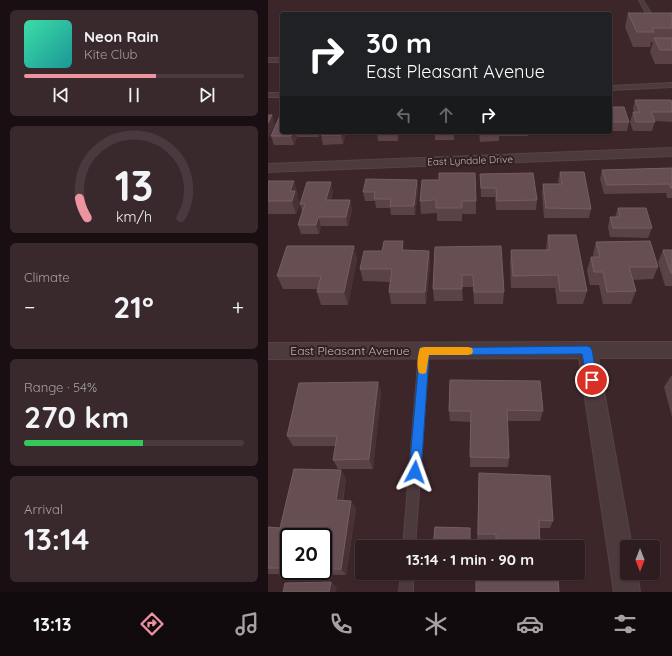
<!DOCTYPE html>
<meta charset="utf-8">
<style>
:root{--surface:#2d1c20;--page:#39292d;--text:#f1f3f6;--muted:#a7a1a5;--line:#483a3e;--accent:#ee94a0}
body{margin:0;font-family:Quicksand,sans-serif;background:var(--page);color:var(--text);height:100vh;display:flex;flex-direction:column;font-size:15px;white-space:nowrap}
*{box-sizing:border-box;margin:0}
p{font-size:13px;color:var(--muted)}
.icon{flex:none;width:22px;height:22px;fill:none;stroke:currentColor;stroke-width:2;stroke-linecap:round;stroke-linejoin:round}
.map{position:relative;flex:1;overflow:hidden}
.drawer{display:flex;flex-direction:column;gap:10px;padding:10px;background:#190f12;width:268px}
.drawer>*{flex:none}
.banner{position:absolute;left:12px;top:12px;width:332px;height:122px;border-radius:4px;box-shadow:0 1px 3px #0004,0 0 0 1px var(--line);background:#202124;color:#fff;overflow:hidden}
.needle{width:26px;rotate:180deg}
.tools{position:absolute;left:352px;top:540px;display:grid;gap:8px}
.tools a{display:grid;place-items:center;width:40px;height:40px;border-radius:4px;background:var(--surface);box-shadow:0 1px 3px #0004,0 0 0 1px var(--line);font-size:20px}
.speed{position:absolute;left:12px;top:528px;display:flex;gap:8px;font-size:20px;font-weight:700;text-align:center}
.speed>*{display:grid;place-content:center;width:52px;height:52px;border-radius:50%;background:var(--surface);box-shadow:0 1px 3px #0004,0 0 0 1px var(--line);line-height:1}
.speed .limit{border:2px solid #111;border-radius:6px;background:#fff;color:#111}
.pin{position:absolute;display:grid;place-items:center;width:34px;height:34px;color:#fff;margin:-17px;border:2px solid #fff;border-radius:50%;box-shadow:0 1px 4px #0007}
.me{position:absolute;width:44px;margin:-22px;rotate:4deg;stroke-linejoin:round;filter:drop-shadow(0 0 3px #0008)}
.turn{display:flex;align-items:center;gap:14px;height:84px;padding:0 20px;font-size:18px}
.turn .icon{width:52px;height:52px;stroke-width:2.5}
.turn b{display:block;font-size:28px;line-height:34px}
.lanes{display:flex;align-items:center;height:38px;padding:0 20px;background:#0003;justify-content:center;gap:20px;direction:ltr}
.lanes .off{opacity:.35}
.big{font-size:30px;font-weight:800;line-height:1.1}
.drawer .card{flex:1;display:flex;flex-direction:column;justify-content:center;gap:6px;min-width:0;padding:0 14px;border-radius:6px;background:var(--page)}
.drawer .dial{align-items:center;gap:0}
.dial svg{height:104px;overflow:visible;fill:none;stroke:var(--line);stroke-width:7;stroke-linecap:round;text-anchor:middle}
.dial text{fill:var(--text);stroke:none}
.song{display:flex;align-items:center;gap:12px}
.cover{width:48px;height:48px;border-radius:6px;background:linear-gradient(135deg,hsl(160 70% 55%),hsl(180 70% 35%))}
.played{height:4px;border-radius:2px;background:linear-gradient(90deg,var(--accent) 60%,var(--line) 60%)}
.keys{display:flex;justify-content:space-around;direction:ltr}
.heat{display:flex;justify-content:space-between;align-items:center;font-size:22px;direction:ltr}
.charge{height:6px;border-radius:3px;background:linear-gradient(90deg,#34c759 54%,var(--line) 0)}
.trip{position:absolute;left:87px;top:540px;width:230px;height:40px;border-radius:4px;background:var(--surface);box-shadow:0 1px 3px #0004,0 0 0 1px var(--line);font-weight:800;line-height:40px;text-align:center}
.dock{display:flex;height:64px;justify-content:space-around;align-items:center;background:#120b0d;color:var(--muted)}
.dock .icon{width:28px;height:28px}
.dock .selected{color:var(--accent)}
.dock b{font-size:18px;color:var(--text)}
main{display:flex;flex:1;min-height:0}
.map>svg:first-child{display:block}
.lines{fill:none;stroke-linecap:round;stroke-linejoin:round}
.service-casing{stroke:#554346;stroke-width:2}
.minor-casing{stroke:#554346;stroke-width:2}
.service{fill:#4c3a3d;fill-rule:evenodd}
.minor{fill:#4c3a3d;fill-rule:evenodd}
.wall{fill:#5a4246;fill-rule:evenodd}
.shaded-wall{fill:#493135}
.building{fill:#664e52;stroke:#755e62}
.route{fill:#1a73e8;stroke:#114b97}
.slow{fill:#f59e0b}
.labels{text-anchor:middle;stroke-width:4;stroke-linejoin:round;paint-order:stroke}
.far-street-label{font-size:10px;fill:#c7b6b8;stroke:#311f22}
.street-label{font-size:12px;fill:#c7b6b8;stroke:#311f22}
</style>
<main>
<section class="drawer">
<div class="card">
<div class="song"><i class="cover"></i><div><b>Neon Rain</b><p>Kite Club</p></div></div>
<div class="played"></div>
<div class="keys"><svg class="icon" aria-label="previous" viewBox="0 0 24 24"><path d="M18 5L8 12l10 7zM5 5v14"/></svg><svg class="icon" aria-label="pause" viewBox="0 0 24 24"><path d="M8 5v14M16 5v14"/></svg><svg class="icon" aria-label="next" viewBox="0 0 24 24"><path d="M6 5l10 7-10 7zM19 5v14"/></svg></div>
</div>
<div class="card dial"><svg viewBox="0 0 100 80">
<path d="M14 69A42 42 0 1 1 86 69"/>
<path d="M14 69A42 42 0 0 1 8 54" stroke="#ee94a0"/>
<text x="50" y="56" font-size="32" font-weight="700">13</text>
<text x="50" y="72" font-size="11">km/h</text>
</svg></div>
<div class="card"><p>Climate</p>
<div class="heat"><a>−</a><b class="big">21°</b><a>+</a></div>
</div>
<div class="card"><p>Range · 54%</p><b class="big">270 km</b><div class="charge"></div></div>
<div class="card"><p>Arrival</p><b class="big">13:14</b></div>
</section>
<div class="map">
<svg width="404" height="592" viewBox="0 0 404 592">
<rect width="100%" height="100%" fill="#3c262a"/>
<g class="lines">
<g class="service-casing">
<g id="service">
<polygon points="371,0 375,0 384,15 404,15 404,17 380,17"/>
<rect x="0" y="58" width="14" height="4"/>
<polygon points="404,83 404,87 342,90 342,86"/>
<rect x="0" y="93" width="14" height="4"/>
<polygon points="156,347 159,348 161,351 147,547 135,547 151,351 153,348"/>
<polygon points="133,573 145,573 145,592 131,592"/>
</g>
</g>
<g class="minor-casing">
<g id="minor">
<polygon points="404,148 404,156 0,172 0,164"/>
<polygon points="318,342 404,342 404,358 330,358 364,547 359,547 359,573 369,573 372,592 346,592 311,358 0,359 0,343"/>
</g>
</g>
<use href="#service" class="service"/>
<use href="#minor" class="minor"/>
</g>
<g class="wall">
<polygon points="360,13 404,13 404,64 387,64 382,52 385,42 383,42 382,47 365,47 357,27"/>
<polygon points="367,100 404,103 404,122 387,121 384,131 365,131 362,122 365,112 366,112 365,109"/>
<polygon points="342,107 361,122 359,131 342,131"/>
<polygon points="14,132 52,132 51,137 29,137 26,145 6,145 3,136"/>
<polygon points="54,132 107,132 78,133 75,144 55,145 53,135"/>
<polygon points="109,132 131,132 130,141 110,141"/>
<rect x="167" y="132" width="19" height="8"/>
<polygon points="211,132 260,132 260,136 231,136 231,141 212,142"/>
<rect x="263" y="132" width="46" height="1"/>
<polygon points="404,168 404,198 399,198 398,193 336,194 332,179 334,170"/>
<polygon points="292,172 323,209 321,218 276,218 274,193 275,184 291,184 290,181"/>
<polygon points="212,174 269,200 268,210 228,210 227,197 213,197"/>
<polygon points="149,180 150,189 147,215 123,215 122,208 108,208 107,201 97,201 95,192"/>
<polygon points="0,181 30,194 29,197 32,204 28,214 0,214"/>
<polygon points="65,191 63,200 82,200 84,210 80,226 53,226 51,234 33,234 30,225 34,211 32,204"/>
<polygon points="152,201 208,201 208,214 194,214 194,221 169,221 169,213 153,214"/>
<polygon points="350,208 384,228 380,238 342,237 340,227 342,217 347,217"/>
<polygon points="280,235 319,291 315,304 289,304 287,288 243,288 242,263 243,250 278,250 278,248"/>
<polygon points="328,242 390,267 385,279 365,280 368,291 363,304 335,304 331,285 322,285 319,270 323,257 326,257 325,254"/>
<polygon points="86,246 89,259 80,305 53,305 49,292 49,289 15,289 9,276"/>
<polygon points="167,247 236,292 235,304 206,304 205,287 194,287 195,301 166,301 165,289"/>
<polygon points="136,250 161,251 162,263 158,304 123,304 121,292 122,282 95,281 92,269 114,251"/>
<polygon points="395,250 404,250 404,286 397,286 390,262"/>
<polygon points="403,376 404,376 404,417 396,387"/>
<polygon points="182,380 275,411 272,421 240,421 241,458 240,467 202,467 203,422 182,421 181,411"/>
<polygon points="110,382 113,393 105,469 70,469 65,460 68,446 25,446 19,436"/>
<path d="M73 470 78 479 75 501H83L88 509 78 575 0 574V527L12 528ZM21 537H55V571H21Z"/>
<polygon points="211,473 285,521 282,528 271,528 272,547 227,547 227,541 209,541"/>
<polygon points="164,573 201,573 201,575 165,575"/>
</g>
<g class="shaded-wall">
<polygon points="4,115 7,124 0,139 0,123"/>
<polygon points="25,132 28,132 29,137 26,145 23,136"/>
<polygon points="50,132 52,132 51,137"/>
<polygon points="74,132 77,132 78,133 75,144 73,135"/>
<polygon points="129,132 131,132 130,141"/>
<polygon points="149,180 150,189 147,215 146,206"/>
<polygon points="26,181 30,194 29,197 32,204 28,214 24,201 22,191"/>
<polygon points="63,182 65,191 60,210 58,200"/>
<polygon points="82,200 84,210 80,226 78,217"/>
<polygon points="50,217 53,226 51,234 48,225"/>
<polygon points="135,241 136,254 134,250"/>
<polygon points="86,246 89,259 80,305 76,292"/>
<polygon points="161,251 162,263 158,304 157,292"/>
<polygon points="110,382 113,393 105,469 101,459"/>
<polygon points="73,470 78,479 73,508 68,500"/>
<polygon points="83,501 88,509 78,575 73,569"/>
<polygon points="63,582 69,587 68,592 61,592"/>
</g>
<g class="building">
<polygon points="360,13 404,13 404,28 384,28 386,32 369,32"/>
<polygon points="386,38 404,38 404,50 392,50"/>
<polygon points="367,100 403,100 404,103 404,112 383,112 387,122 368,122 365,112 372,112"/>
<polygon points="342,107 356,107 361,122 342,122"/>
<polygon points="14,111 14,132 25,132 23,136 3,136"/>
<polygon points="0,115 4,115 0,123"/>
<polygon points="54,132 74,132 73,135 53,135"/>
<polygon points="404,168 404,188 403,188 401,184 339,185 334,170"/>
<polygon points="292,172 316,172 323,209 278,208 275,184 294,184"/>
<polygon points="171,173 207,173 208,201 194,201 194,208 168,208 168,200 152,201 154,180 171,180"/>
<polygon points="265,173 269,200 229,201 228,188 213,188 212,174"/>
<polygon points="98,179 149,180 146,206 122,206 123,199 106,199 107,192 95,192"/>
<polygon points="0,181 26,181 22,191 27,191 24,201 0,201"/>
<polygon points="39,182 63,182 58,200 82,200 78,217 50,217 48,225 30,225 37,204 32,204"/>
<polygon points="350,208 378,208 384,228 345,228 342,217 352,217"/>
<polygon points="280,235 308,235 319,291 292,291 290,275 245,276 243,250 282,250"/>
<polygon points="116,241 135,241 134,250 161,251 157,292 121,292 124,269 92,269 96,251 114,251"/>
<polygon points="382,241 390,267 361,267 368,291 339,292 335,272 326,272 323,257 332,257 328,242"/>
<polygon points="19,246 86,246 76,292 49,292 53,276 9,276"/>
<polygon points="233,246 236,292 206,292 205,275 194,275 194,289 165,289 167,247"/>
<polygon points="395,250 404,250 404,273 403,273"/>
<polygon points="182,380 272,381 275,411 239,410 241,458 202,457 203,411 181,411"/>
<polygon points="110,382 101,459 65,460 69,436 19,436 31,383"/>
<polygon points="26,469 73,470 68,500 83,501 73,569 55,569 55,537 21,537 21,568 0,568 0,527 12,528"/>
<polygon points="211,473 282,476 285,521 271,520 272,547 228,547 228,534 210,534"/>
<polygon points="167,527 202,528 202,547 165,547"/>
<polygon points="290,578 291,592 208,592 208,579"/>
<polygon points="63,582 61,592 15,592 17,583"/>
</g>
<polygon class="route" points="319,346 322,347 324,350 329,380 327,384 324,385 320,384 319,380 314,354 161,355 153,472 151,476 147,477 143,476 141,472 152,348"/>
<path class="slow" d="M156 347H200L204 348 205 351 204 354 200 355H161L158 373 155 374 151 373C148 366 150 354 152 348Z"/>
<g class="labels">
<g class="far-street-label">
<text transform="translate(202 160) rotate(-2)" y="4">East Lyndale Drive</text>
</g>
<g class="street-label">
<text x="82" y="355">East Pleasant Avenue</text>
</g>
</g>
</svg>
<div class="tools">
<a><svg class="needle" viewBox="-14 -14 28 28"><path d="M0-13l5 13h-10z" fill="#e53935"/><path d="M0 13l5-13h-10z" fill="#a7a1a5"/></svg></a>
</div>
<div class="speed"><div class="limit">20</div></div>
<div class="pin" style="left:324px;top:380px;background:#d93025"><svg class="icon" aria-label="arrive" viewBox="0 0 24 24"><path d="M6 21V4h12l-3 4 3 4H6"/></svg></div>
<svg class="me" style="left:147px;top:472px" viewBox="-20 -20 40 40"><path d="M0-17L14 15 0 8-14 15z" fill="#1a73e8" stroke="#fff" stroke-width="4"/></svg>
<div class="trip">13:14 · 1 min · 90 m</div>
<div class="banner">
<div class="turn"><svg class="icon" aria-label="right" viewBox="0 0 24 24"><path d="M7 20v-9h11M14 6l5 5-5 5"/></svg><div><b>30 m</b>East Pleasant Avenue</div></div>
<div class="lanes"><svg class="icon off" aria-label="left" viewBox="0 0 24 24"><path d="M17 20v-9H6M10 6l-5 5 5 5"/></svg><svg class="icon off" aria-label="ahead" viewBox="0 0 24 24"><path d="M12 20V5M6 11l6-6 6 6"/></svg><svg class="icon" aria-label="right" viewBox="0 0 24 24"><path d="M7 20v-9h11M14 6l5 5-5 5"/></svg></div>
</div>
</div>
</main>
<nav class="dock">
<b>13:13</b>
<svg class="icon selected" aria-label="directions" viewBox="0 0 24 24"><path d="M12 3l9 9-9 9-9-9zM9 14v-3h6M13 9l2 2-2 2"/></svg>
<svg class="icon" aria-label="music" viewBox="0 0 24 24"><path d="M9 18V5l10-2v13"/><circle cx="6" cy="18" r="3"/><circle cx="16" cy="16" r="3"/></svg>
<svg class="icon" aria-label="phone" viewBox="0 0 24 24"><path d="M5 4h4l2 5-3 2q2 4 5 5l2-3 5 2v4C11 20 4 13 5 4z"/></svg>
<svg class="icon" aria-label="climate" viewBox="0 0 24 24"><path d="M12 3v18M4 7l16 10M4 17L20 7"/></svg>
<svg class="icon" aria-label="car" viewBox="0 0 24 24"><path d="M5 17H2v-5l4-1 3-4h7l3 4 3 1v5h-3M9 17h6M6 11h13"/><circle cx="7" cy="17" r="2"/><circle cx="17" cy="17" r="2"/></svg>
<svg class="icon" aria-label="filters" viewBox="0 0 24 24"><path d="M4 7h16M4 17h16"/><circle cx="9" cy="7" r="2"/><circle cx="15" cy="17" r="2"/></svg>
</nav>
